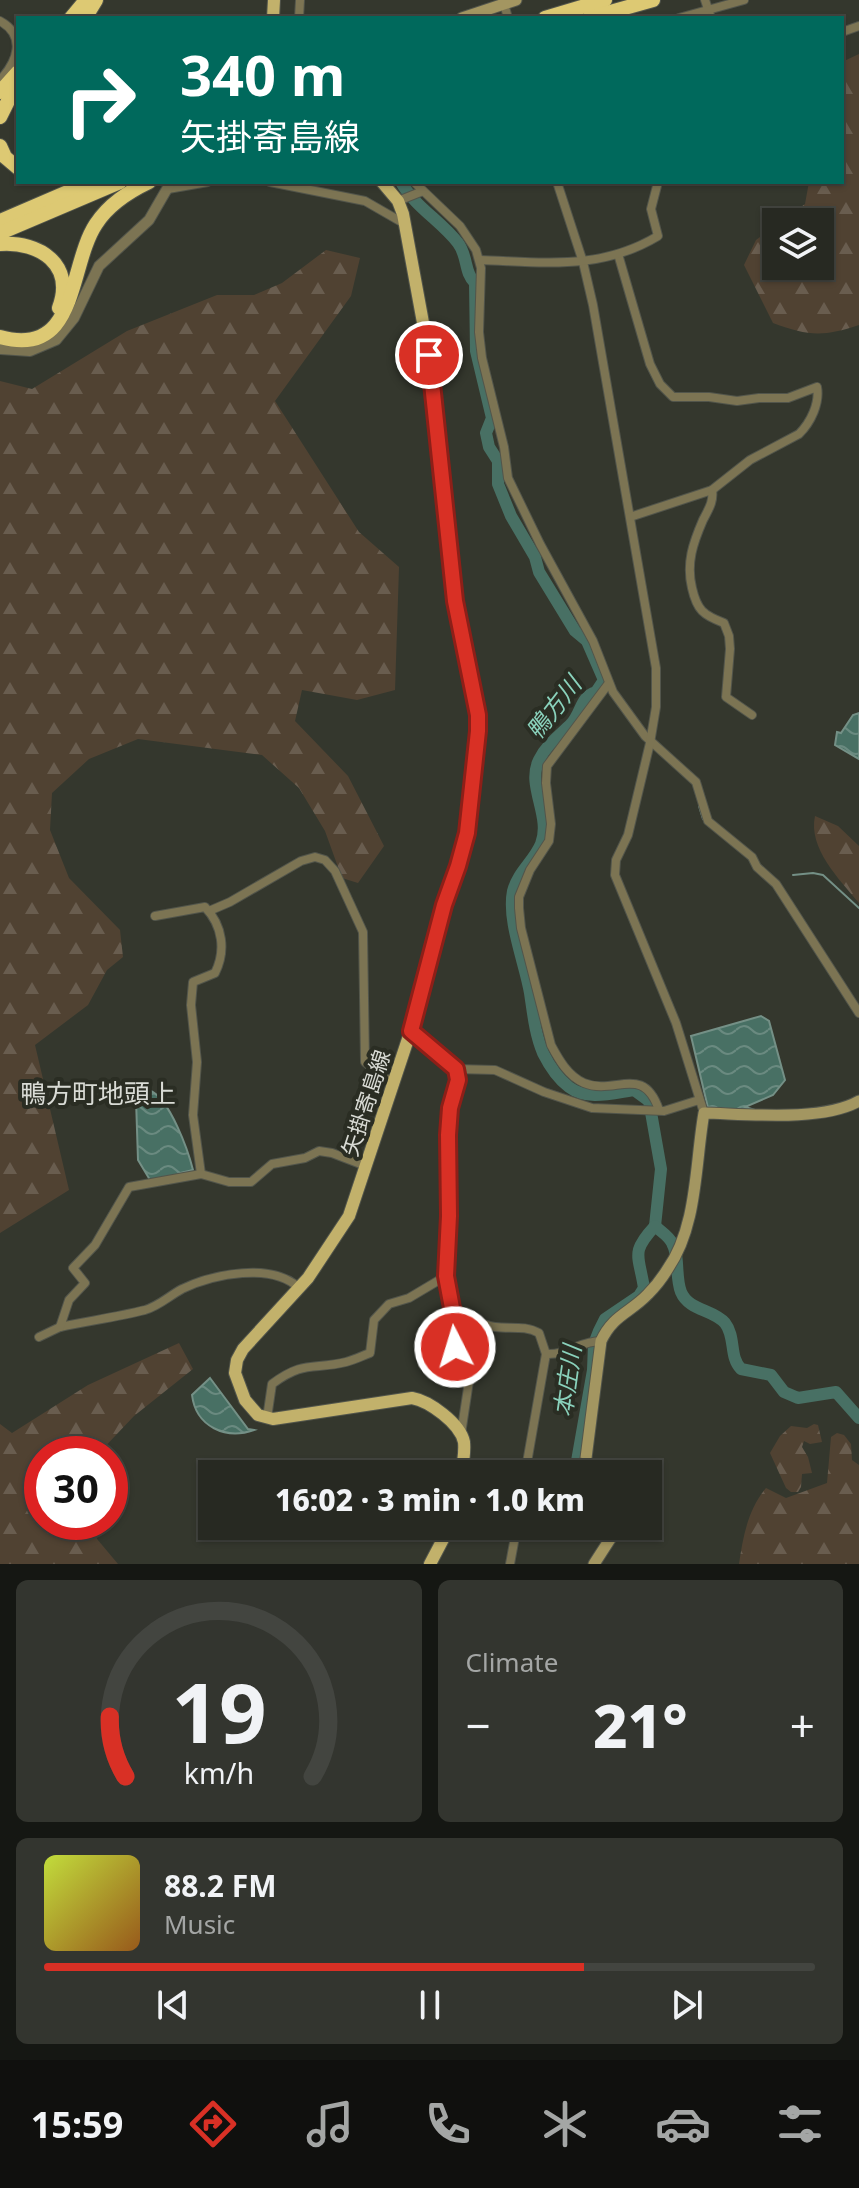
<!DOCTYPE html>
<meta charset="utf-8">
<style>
:root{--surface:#272922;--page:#33352f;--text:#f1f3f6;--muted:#a4a6a5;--line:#434540;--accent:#d93025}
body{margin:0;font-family:"Noto Sans","Noto Sans JP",sans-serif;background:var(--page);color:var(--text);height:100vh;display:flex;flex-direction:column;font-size:30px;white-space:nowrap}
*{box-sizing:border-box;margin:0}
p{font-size:26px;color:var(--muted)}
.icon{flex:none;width:44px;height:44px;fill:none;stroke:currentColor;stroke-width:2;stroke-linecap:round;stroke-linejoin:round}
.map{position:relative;height:1564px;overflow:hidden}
.panel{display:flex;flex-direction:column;gap:16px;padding:16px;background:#151713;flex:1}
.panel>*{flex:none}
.banner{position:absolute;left:16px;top:16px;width:828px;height:168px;border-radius:0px;box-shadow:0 2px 6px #0004,0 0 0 2px var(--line);background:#00695c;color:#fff;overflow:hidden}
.controls{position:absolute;left:762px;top:208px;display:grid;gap:16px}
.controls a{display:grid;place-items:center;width:72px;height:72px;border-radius:0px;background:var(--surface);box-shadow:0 2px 6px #0004,0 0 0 2px var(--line);font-size:40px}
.speed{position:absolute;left:24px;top:1436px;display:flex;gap:16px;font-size:40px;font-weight:700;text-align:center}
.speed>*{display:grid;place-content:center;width:104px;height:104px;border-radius:50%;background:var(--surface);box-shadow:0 2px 6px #0004,0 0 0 2px var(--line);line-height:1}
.speed .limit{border:12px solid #d22;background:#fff;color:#111}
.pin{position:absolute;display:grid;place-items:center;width:68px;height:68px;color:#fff;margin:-34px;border:4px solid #fff;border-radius:50%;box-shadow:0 2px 8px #0007}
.me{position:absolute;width:88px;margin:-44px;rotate:355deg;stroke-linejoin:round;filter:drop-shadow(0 0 6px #0008)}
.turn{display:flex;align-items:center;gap:28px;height:168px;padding:0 32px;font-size:36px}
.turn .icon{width:104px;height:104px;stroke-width:2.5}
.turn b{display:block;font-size:56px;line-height:68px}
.big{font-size:60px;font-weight:800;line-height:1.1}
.panel .card{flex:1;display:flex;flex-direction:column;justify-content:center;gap:12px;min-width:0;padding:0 28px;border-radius:12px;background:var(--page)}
.panel .dial{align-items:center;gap:0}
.dial svg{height:208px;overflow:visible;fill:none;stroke:var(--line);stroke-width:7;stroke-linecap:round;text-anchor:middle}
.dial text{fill:var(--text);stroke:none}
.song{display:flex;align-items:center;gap:24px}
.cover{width:96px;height:96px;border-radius:12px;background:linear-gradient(135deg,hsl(70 70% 55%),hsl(30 70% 35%))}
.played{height:8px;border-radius:4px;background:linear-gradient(90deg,var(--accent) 70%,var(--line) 70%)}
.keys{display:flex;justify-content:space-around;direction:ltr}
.heat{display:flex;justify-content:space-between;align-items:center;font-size:44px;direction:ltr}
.panel .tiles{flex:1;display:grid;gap:16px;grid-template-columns:1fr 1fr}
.card:last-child{grid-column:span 2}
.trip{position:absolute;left:198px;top:1460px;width:464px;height:80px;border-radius:0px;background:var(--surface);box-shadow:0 2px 6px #0004,0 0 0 2px var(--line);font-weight:800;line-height:80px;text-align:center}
.tabs{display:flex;height:128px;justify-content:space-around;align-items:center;background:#10100e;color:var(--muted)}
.tabs .icon{width:56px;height:56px}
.tabs .active{color:var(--accent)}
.tabs b{font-size:36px;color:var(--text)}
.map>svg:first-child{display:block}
.forest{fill:url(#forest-firs)}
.water{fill:url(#water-waves);stroke:#749086;stroke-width:2}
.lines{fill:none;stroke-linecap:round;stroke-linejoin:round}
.stream{stroke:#749086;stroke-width:2}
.river{stroke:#487064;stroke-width:12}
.minor-casing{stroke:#52554b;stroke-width:10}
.tertiary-casing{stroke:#52554b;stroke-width:12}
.secondary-casing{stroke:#52554b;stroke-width:13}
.primary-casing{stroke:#52554b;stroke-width:14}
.motorway-casing{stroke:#52554b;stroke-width:16}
.minor{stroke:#7c7453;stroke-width:8}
.tertiary{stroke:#7c7453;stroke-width:10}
.secondary{stroke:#a39661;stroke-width:11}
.primary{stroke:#c2b16b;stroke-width:12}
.motorway{stroke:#ddc973;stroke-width:14}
.route-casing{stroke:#8d1f18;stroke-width:20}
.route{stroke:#d93025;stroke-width:14}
.labels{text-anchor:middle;stroke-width:8;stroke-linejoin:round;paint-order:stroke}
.street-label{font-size:22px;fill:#d9dbd5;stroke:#2a2d23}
.water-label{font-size:24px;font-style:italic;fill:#8ad2bc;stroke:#2a2d23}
.quarter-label{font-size:26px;fill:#d9dbd5;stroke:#2a2d23}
</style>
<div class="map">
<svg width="859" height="1564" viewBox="0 0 859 1564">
<defs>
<pattern id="forest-firs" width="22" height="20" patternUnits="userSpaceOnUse" patternTransform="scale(2)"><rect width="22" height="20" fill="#504232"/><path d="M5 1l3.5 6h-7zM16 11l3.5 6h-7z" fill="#695d4f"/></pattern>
<pattern id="water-waves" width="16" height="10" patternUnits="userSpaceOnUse" patternTransform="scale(2)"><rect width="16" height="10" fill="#487064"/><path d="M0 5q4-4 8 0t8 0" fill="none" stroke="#6a8a80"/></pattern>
</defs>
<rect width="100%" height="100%" fill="#34372d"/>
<g class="forest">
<path d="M859 54V325C823 337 808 336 773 323L744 265 756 240 776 225V266H820V222H781L805 204 809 182H842V62Z"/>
<polygon points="326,250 360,258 351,296 275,401 359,532 399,567 395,690 357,700 302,690 295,721 348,776 384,846 358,883 342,878 325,831 299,788 262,755 138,739 89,759 52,793 50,830 69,878 120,930 123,957 107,970 88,1005 35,1045 69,1190 0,1233 0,381 32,389 127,331 217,295 254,295 282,283"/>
<path d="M815 816 838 826 859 846V903C839 879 808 848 815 816Z"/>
<polygon points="179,1343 193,1369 134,1416 98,1454 42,1454 42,1522 95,1522 97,1539 118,1564 0,1564 0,1424 12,1433 88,1385"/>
<polygon points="814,1424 818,1425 822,1442 810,1444 804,1441 802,1447 808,1457 812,1473 802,1474 801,1487 798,1492 791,1492 786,1488 770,1453 780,1436 791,1426 807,1428"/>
<path d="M837 1433 844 1435 851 1444 852 1460 859 1465V1564H739C743 1537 748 1509 766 1488L786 1498 827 1483 831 1437Z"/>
</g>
<g class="water">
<polygon points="859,713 859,759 835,745 837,732 841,733 853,715"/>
<polygon points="761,1016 769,1021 785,1080 773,1095 745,1107 755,1110 708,1108 691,1036"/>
<path d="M151 1091C170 1100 188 1150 193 1170L180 1173V1176L150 1180 138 1160 136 1099Z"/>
<path d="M210 1378 248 1429 254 1430C226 1440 196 1427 192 1395Z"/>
</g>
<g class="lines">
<g class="stream">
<polyline points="699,806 703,819"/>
<polyline points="793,875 813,873 823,875 859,908"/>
</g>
<g class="river">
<path d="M401 182C415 207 441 221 458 243 468 256 464 273 475 283L476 351 492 418 486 433 489 447 498 461V484L511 516 535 557 539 572 575 631 587 641 604 680 596 692C580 697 582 712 571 724 559 736 547 744 539 760 526 786 552 816 541 844 534 861 518 872 513 891 507 921 525 963 530 993 533 1013 535 1034 543 1053 549 1065 557 1078 569 1087 587 1101 613 1093 634 1090L649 1101 661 1169 655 1226"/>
<path d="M655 1226C660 1231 669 1236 672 1243 680 1257 675 1277 681 1292 689 1311 713 1309 725 1323 736 1337 729 1357 741 1369L771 1375 784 1392 798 1398 836 1392 859 1418"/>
<path d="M578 1474 577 1461 593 1370 594 1344 599 1331 605 1319 639 1296 644 1288C639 1255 630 1253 655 1226"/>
</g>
<g class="minor-casing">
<g id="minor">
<polyline points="503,0 508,18"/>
<polyline points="705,0 711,18"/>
<polyline points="299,18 300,0"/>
<polyline points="679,18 744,0"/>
<path d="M0 21C27 36 17 62 0 80"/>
<polyline points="842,32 859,26"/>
<polyline points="270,182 365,201 405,224"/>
<polyline points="414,182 460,226 476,250 481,268 479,332 482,358 504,447 508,478 540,544 593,641 613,692 645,736 696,782 708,821 752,857 757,867 776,884 859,1013"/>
<polyline points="557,182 583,262 593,305 656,668 656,707 650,743 628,835 616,860 615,875 676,1023 704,1113"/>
<polyline points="168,189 208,182"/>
<polyline points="398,201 423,191"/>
<path d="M618 254 650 364 660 384 673 397H709L737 401 759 398H788L817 387C820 403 811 422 799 434L750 460 712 490 630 517"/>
<path d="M480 260C544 262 600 271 658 236L651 209 658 182"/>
<path d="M712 490C714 502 708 510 703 520 693 543 686 563 692 588 697 610 703 615 724 623L729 636 730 649 726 697 752 715"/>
<path d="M609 683 547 766 546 783 551 824 549 841 530 870 519 897V908L521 928 551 1045C559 1060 568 1076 584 1083 615 1096 643 1063 659 1110"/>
<polyline points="209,911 230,902 301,861 315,857 325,860 335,871 363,932 365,1062 393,1084"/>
<path d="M155 916 205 907C223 926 226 951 215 973L193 982 191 1005 197 1062 193 1115 201 1174"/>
<polyline points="411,1031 456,1069 495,1070 544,1092 592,1108 664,1111 699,1100"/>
<polyline points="456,1069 458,1080 450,1108 448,1135 449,1216 446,1276 452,1308 458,1323 457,1354 469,1381 461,1434"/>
<path d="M456 1318C470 1317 481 1325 495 1327 510 1329 525 1325 539 1333L546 1354 525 1474"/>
<path d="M60 1327C88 1321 117 1317 145 1310 159 1306 169 1296 182 1289 214 1274 272 1262 299 1288"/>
<polyline points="39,1337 60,1327 69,1300 85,1283 73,1268 95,1245 129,1187 201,1174 229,1182 251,1182 272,1164 305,1158 319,1151 332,1153 366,1166"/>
<path d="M546 1354C568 1355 580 1341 601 1341"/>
<path d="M267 1418 272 1384C304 1360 313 1370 346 1362 354 1360 362 1356 370 1353L374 1320 389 1304 409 1298 446 1276"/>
<polyline points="510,1564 517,1526"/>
</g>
</g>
<g class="tertiary-casing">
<polyline id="tertiary" points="0,349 30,351 56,340 74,318 99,266 149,220 171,182"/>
</g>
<g class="secondary-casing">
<g id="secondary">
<polyline points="462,18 516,0"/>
<path d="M587 1474 584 1471 586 1458 601 1341C613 1315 630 1313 648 1294 655 1287 662 1278 667 1270 698 1226 695 1163 704 1113 747 1114 822 1122 859 1101"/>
<polyline points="594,1564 614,1533 614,1526"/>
</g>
</g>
<g class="primary-casing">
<g id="primary">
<polyline points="273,18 274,0"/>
<path d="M382 182 398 201 403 214 433 377 457 615 478 715 474 764 467 833 458 866 444 905 412 1027 349 1216 308 1278 243 1349 237 1360 235 1373 245 1400 258 1415 273 1419 412 1398C429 1401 460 1423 464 1442 465 1452 463 1464 461 1474"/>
<polyline points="430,1564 450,1526"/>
</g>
</g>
<g class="motorway-casing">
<g id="motorway">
<polyline points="71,18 86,0"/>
<polyline points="85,18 96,0"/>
<polyline points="545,18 605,0"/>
<polyline points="589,18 653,0"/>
<polyline points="0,92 18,72"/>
<polyline points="0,117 15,87"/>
<polyline points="0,146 5,157 18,168"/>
<polyline points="0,221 91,182"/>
<polyline points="0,233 120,182"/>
<path d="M0 244C40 241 75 265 59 308"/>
<path d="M0 337C79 359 68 266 96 224 109 204 128 192 149 182"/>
</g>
</g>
<use href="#minor" class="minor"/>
<use href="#tertiary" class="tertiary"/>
<use href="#secondary" class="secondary"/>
<use href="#primary" class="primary"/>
<use href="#motorway" class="motorway"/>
</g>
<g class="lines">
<g class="route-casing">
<polyline id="route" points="429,355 455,601 478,715 478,731 467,833 458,866 444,905 411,1031 456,1069 458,1080 450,1108 448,1135 449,1216 446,1276 452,1308 458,1323 455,1347"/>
</g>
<use href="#route" class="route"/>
</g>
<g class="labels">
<g class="street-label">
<text transform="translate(366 1103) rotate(-72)" y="8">矢掛寄島線</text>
</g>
<g class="water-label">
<text transform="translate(554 708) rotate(-52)" y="8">鴨方川</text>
<text transform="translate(568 1381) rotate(-82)" y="8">本庄川</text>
</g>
<g class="quarter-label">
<text x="98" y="1103">鴨方町地頭上</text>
</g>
</g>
</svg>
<div class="controls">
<a><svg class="icon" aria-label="layers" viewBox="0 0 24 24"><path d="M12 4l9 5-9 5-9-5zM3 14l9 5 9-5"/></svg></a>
</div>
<div class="speed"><div class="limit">30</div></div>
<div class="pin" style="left:429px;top:355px;background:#d93025"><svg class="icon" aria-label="arrive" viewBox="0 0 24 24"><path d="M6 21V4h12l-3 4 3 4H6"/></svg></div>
<svg class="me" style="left:455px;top:1347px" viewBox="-20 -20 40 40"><circle r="17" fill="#d93025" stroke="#fff" stroke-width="3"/><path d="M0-11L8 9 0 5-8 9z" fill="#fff"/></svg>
<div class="trip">16:02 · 3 min · 1.0 km</div>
<div class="banner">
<div class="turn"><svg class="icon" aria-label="right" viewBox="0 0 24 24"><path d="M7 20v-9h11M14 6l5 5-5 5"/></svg><div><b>340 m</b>矢掛寄島線</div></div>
</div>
</div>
<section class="panel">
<div class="tiles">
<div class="card dial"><svg viewBox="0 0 100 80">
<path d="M14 69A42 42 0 1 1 86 69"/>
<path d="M14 69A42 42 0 0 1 8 46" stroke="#d93025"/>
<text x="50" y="56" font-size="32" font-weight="700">19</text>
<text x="50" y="72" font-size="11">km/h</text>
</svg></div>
<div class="card"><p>Climate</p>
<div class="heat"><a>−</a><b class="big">21°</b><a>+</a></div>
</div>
<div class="card">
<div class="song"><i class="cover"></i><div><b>88.2 FM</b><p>Music</p></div></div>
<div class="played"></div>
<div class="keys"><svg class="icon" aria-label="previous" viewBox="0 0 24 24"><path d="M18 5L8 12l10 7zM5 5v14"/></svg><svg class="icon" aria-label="pause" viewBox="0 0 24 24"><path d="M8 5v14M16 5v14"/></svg><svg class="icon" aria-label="next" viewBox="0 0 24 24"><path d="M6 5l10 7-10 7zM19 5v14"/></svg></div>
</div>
</div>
</section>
<nav class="tabs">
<b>15:59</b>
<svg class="icon active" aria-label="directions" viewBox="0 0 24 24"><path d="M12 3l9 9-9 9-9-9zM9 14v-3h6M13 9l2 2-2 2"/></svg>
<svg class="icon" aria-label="music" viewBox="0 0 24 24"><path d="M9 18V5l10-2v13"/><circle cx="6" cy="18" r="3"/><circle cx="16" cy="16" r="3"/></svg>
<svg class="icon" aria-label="phone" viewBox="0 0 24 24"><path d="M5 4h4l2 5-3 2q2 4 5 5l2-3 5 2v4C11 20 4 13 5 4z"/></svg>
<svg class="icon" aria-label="climate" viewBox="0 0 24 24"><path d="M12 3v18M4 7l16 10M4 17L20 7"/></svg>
<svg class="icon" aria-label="car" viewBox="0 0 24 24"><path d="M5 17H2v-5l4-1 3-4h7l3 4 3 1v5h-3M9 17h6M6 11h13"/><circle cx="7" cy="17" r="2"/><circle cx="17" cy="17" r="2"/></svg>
<svg class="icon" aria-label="filters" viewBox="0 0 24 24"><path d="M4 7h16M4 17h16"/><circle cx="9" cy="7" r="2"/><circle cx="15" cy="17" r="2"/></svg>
</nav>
